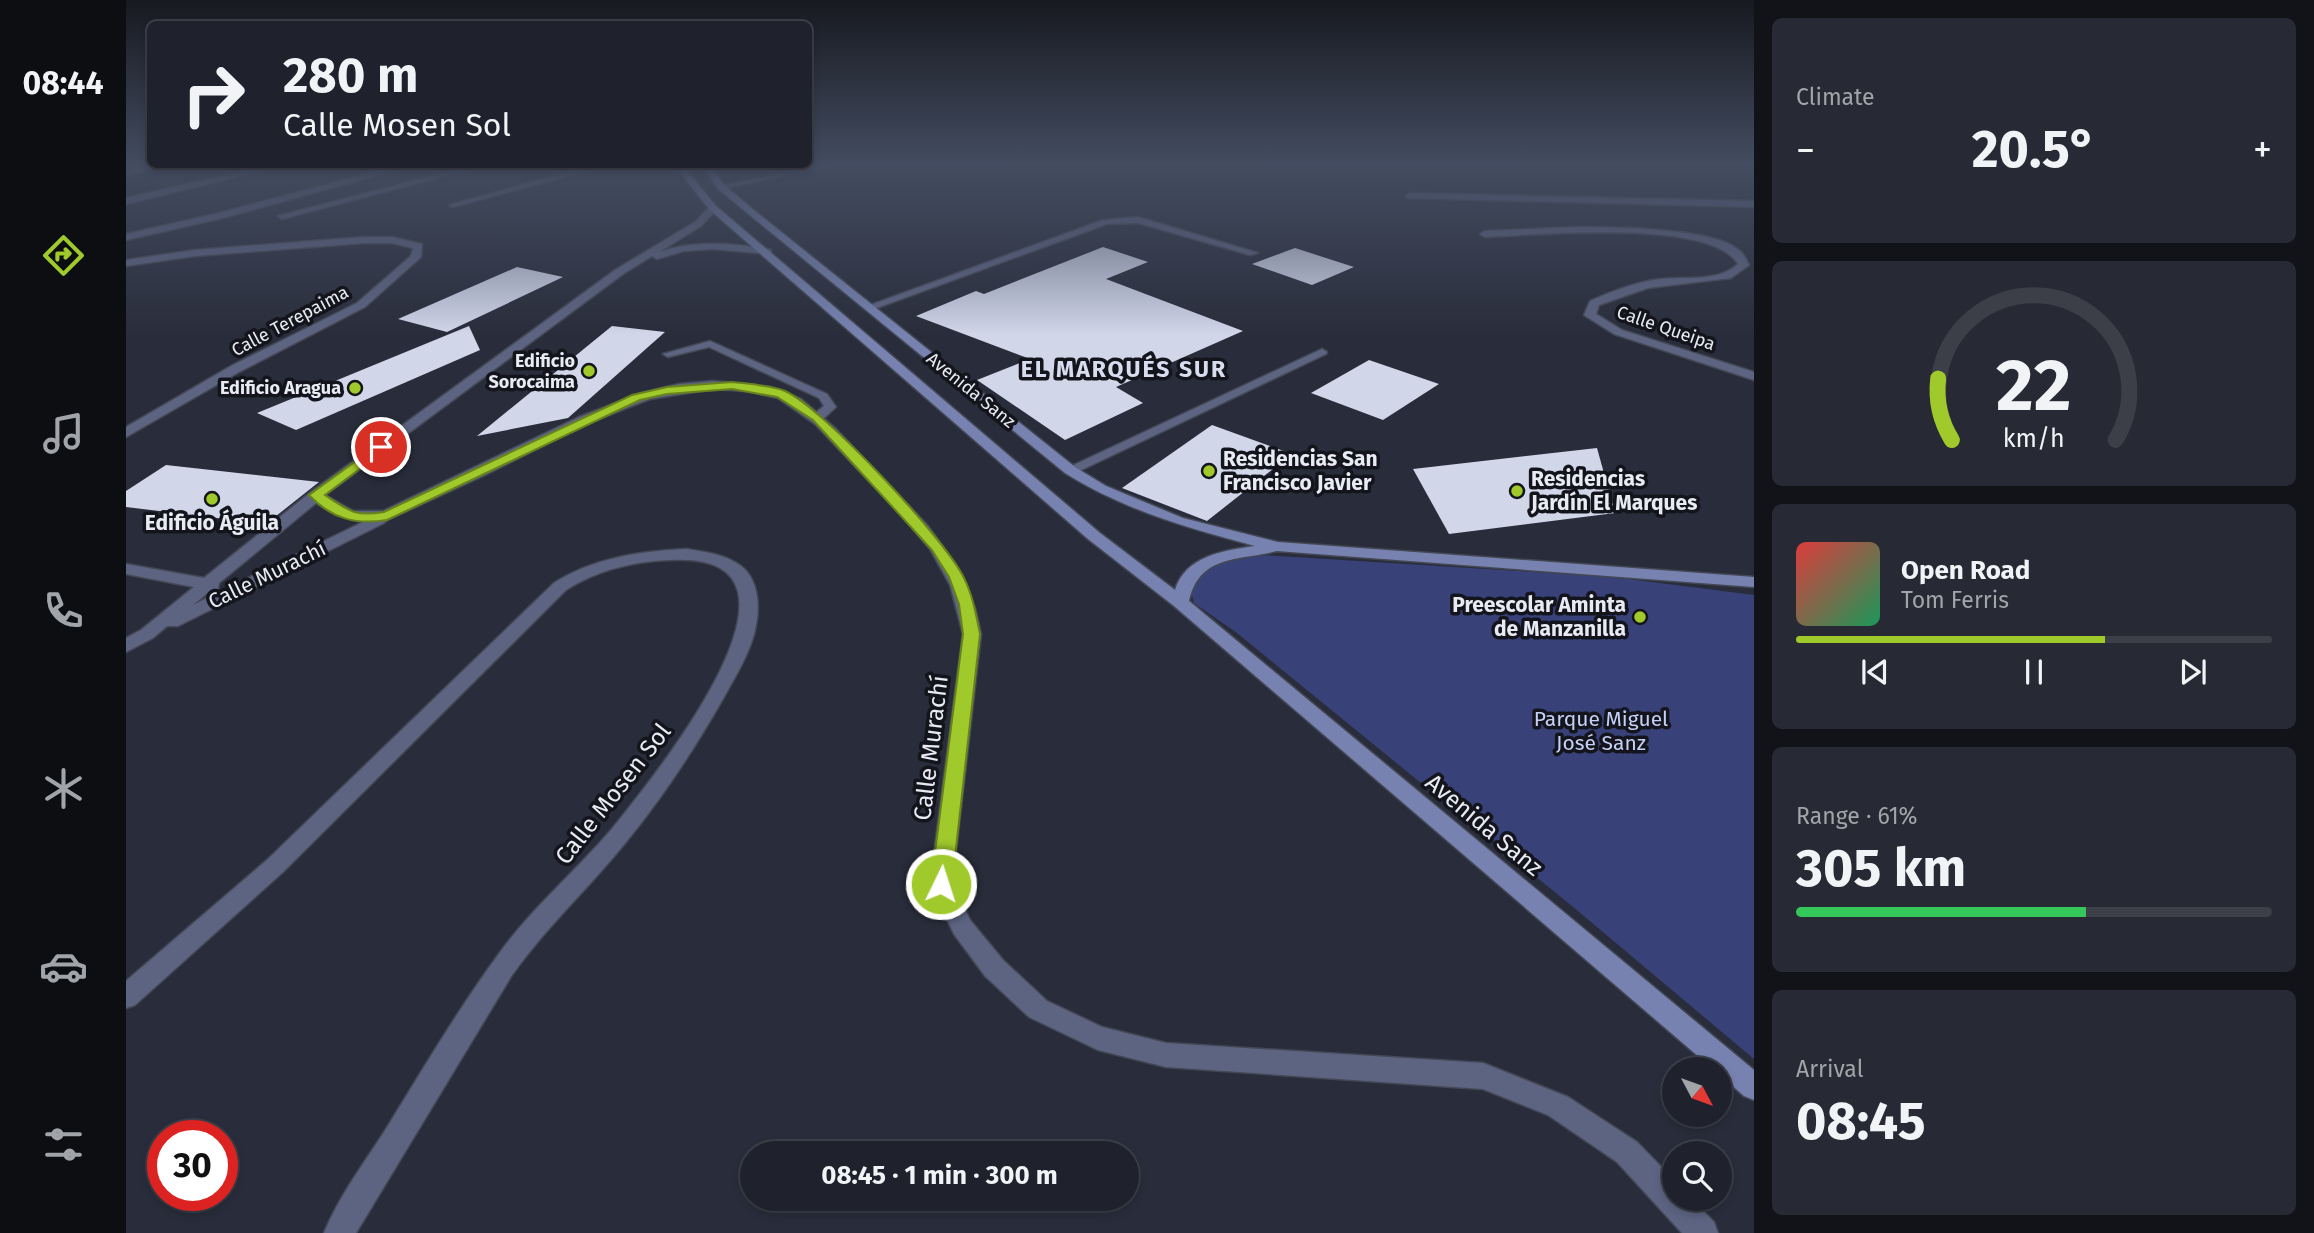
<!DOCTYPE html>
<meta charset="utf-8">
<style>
:root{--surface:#1f222c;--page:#272a34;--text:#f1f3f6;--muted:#a1a4a9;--line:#3c3f48;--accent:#a0c92b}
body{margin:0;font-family:"Fira Sans",sans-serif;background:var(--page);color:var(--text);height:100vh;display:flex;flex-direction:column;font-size:26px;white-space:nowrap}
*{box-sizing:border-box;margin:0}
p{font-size:23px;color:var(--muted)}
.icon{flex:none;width:38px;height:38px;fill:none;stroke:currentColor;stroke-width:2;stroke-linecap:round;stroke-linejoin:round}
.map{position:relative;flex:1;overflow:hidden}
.details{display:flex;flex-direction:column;gap:18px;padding:18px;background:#111318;width:560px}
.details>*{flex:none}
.banner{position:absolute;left:21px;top:21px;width:665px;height:147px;border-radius:10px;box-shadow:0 4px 10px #0003,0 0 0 2px var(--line);background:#1f222c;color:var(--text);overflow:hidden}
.needle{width:46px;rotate:131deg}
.buttons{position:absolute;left:1536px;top:1057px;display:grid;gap:14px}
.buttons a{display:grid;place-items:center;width:70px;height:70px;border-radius:50%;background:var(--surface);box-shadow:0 4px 10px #0003,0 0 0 2px var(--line);font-size:35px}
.speed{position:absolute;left:21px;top:1120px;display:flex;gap:14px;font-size:35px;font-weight:700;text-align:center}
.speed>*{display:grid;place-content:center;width:91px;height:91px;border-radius:50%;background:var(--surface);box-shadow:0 4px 10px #0003,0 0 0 2px var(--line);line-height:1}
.speed .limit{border:10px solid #d22;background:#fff;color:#111}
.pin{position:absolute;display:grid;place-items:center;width:60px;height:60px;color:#fff;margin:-30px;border:4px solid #fff;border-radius:50%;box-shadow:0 2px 7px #0007}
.me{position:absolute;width:77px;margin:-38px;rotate:4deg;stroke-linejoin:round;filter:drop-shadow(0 0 5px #0008)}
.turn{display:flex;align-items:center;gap:24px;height:147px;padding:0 21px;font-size:32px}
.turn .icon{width:91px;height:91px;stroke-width:2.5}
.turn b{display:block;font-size:49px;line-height:60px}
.big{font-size:52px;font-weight:700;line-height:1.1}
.details .widget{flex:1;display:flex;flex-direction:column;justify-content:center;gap:10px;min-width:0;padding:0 24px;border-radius:10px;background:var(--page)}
.details .dial{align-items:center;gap:0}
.dial svg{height:182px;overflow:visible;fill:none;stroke:var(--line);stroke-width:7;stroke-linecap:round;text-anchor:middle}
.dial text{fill:var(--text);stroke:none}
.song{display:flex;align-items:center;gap:21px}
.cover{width:84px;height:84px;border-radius:10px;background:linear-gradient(135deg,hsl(0 70% 55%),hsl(150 70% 35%))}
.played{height:7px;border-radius:4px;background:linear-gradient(90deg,var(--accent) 65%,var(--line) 65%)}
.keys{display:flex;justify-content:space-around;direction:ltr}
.heat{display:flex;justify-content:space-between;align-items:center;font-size:38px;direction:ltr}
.charge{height:10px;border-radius:5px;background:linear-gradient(90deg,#34c759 61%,var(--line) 0)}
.trip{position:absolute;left:614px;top:1141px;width:399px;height:70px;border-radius:35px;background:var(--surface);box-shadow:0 4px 10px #0003,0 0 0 2px var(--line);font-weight:700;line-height:70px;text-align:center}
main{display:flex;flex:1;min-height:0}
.tabs{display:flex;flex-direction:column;width:126px;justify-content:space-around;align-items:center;background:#0c0e12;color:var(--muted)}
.tabs .icon{width:49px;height:49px}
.tabs .current{color:var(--accent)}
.tabs b{font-size:32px;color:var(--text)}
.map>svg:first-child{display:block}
.green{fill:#384279}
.building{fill:#d1d6e9}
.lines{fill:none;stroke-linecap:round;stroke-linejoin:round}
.lane-casing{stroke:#444855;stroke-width:3}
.street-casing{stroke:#444855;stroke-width:3}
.secondary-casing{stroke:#444855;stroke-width:3}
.lane{fill:#5d6482;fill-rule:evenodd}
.street{fill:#5d6482;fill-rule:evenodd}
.secondary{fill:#7782b1;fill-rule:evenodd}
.route{fill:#a0c92b;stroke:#68831c;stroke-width:2}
.poi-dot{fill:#a0c92b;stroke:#14151c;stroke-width:2.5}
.labels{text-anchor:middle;stroke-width:7;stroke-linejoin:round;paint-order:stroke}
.far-street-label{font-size:18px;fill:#e8ebf4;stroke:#14151c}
.far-poi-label{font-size:18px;font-weight:bold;fill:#e8ebf4;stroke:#14151c;text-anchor:end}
.poi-label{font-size:21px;font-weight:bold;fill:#e8ebf4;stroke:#14151c;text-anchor:start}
.street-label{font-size:21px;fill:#e8ebf4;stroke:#14151c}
.park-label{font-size:21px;fill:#c6d0f7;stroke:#14151c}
.far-district-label{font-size:23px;font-weight:bold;letter-spacing:2px;fill:#d7dcee;stroke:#14151c}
.near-street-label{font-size:24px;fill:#e8ebf4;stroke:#14151c}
</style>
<main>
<nav class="tabs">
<b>08:44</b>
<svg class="icon current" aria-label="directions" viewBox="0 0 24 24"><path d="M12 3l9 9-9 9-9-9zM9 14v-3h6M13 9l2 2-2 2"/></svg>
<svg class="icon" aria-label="music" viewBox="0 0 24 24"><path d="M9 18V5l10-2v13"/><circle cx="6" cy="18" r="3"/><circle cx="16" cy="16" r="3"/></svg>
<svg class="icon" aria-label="phone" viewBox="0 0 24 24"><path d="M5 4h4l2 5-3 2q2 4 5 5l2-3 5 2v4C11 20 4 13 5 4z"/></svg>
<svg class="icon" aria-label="climate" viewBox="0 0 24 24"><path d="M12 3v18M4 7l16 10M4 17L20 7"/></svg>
<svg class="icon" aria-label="car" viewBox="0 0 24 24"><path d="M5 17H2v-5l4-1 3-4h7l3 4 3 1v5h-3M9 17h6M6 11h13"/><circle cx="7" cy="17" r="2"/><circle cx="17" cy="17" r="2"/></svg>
<svg class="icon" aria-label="filters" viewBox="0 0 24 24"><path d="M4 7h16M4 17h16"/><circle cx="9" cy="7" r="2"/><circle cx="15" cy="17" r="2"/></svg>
</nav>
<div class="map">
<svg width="1628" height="1233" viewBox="0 0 1628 1233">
<rect width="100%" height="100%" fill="#292d3b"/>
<path class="green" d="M1136 555 1486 577 1628 595V1059L1446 906 1111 633 1068 603 1063 584C1090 560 1100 557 1136 555Z"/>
<g class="building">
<polygon points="977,247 1022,262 980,279 1117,331 990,387 1017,403 939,440 851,380 904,359 790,316 850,291 858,294"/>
<polygon points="1169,248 1228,267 1186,285 1126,264"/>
<polygon points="391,267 437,277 321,332 272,319"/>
<polygon points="343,326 354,350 170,430 131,413"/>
<polygon points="486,326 539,332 442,418 351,436"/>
<polygon points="1243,360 1313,384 1257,420 1185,393"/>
<polygon points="1086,425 1166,454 1081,521 996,488"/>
<polygon points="1471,448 1489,513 1323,534 1287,469"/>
<polygon points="40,465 193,482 140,524 0,507 0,491"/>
</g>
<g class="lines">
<g class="lane-casing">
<g id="lane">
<polygon points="706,163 720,163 595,189 591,187"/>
<polygon points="351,164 365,164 156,219 152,216"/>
<polygon points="473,164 487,164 327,207 323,205"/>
<polygon points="1012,217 1132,253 1124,255 1012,223 981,224 748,309 739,307 977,220"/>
<polygon points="584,341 701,394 710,407 695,421 687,421 687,415 698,406 693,398 583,347 542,357 537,354"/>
<polygon points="1196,349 1201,352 1200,354 949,473 939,473 937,470"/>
</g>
</g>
<g class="street-casing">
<g id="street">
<polygon points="1612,163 1628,163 1628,166"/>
<polygon points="25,164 42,164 0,176 0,170"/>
<polygon points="148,164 165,164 0,204 0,198"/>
<polygon points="278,164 293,164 97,218 0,240 0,234 93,213"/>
<polygon points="1284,193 1628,201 1628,207 1281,198 1280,196"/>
<path d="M584 206 592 208 575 226 533 252C568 240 605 243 641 249L645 250V254L586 249 558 251 531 259 526 256 497 274 199 495 227 511H257L453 417 516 393 553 384 587 381 644 387 675 399 710 429 802 526 830 565 849 608 855 634 826 884 844 920 877 960 921 1001 976 1027 1040 1043 1357 1063 1442 1097 1511 1142 1549 1181V1199H1565L1588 1222 1592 1233H1556L1491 1162 1422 1115 1357 1089 1040 1067 972 1050 903 1017 859 976 828 934 804 884 837 634 824 585 804 549 776 516 689 424 652 398 621 391 587 389 524 399 462 423 359 475 261 520 258 523 52 626H41L27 638 0 652V638L15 630 68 587 0 574V564L78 578 185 492 489 270 569 222ZM190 503 210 515 237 522 67 605 85 590 92 589 93 583Z"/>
<path d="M1453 227C1487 227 1590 228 1614 251 1618 254 1621 261 1623 265L1605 278 1522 288 1473 305 1470 314 1496 330 1628 372V380L1488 334 1458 315 1464 301C1484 292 1505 284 1527 280 1555 275 1590 284 1612 264 1585 218 1410 235 1359 237L1354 234 1359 231Z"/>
<polygon points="238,237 266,237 296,244 295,257 239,307 113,372 0,437 0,427 105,366 231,303 285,256 287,248 266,243 238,243 69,256 0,266 0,260 69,250"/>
<path d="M560 549C579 552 599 554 615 566 632 579 634 605 630 625 626 650 610 675 598 697 569 748 537 797 500 842 463 888 420 927 386 975L230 1233H198C213 1196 239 1162 260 1129 297 1069 333 1008 375 951 407 907 449 872 485 830 524 782 713 551 545 560 509 561 471 570 440 590L157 872 9 1005 0 1008V981L141 860 428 583C467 558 515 551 560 549Z"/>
</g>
</g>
<g class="secondary-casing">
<path id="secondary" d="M547 164H556L590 206 974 533 1049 590C1059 556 1099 550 1129 546 1062 528 998 510 939 473L592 189 575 164H583L598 185 629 211 949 467 980 486 1057 518 1152 542 1628 577V587L1151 551C1112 561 1074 554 1063 601L1628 1070V1100L1618 1096 1594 1075V1069H1587L1048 606 962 539 584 210Z"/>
</g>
<use href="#lane" class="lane"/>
<use href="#street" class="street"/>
<use href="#secondary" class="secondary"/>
</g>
<linearGradient id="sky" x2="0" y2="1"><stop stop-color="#171920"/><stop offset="0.49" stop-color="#434c60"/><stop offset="1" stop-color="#434c60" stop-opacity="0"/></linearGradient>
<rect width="1628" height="335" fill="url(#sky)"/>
<path class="route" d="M606 382C623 384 643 385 659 391 696 407 820 540 838 578 847 596 850 615 854 634L826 884 823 890 815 893 808 890 805 884 837 634 833 604 823 577 806 550 687 420 651 397 606 389 541 394 514 400 261 520C230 525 206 519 183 495L255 443 259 445V450L199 495C223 511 229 517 258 512L506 395 541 387Z"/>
<g class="poi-dot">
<circle cx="463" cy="371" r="7"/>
<circle cx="229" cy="388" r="7"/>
<circle cx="1083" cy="471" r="7"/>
<circle cx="1391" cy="491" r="7"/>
<circle cx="86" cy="499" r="7"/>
<circle cx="1514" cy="617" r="7"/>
</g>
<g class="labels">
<g class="far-street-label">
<text transform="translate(164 321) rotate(-28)" y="6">Calle Terepaima</text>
<text transform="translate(1540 328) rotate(19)" y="6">Calle Queipa</text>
<text transform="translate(845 390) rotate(39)" y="6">Avenida Sanz</text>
</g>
<g class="far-poi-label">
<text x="449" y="367">Edificio<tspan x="449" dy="21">Sorocaima</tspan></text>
<text x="215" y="394">Edificio Aragua</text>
</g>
<g class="poi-label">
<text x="1097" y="466">Residencias San<tspan x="1097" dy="24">Francisco Javier</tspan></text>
<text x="1405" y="486">Residencias<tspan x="1405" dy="24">Jardín El Marques</tspan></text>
<text x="86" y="530" text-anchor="middle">Edificio Águila</text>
<text x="1500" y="612" text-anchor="end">Preescolar Aminta<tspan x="1500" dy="24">de Manzanilla</tspan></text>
</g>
<g class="street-label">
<text transform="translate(141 575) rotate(-26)" y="7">Calle Murachí</text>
</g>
<g class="park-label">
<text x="1475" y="726">Parque Miguel<tspan x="1475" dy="24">José Sanz</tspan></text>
</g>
<g class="far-district-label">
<text x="998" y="377">EL MARQUÉS SUR</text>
</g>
<g class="near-street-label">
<text transform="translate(805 748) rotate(-83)" y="8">Calle Murachí</text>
<text transform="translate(487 794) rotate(-52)" y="8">Calle Mosen Sol</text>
<text transform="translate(1358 825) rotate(40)" y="8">Avenida Sanz</text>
</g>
</g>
</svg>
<div class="buttons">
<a><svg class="needle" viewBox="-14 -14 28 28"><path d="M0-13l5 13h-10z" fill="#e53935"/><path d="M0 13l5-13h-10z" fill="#a1a4a9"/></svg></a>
<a><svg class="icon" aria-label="search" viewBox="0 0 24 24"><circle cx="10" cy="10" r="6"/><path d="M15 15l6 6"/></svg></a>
</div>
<div class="speed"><div class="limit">30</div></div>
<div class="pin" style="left:255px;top:447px;background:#d93025"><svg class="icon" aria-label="arrive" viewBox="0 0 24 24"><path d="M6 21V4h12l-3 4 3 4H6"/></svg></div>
<svg class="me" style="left:815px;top:884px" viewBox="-20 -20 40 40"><circle r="17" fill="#a0c92b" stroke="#fff" stroke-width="3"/><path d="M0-11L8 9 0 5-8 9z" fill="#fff"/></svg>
<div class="trip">08:45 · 1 min · 300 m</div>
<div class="banner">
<div class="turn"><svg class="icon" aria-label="right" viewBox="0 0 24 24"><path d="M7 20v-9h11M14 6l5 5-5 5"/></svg><div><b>280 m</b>Calle Mosen Sol</div></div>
</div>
</div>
<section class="details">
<div class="widget"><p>Climate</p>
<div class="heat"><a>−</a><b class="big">20.5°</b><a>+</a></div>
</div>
<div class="widget dial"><svg viewBox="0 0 100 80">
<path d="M14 69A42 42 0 1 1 86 69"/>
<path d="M14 69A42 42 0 0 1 8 42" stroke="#a0c92b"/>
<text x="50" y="56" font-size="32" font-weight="700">22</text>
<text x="50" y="72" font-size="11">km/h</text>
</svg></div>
<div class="widget">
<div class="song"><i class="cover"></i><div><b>Open Road</b><p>Tom Ferris</p></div></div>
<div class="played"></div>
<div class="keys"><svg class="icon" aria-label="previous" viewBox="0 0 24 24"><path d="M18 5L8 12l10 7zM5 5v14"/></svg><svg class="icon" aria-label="pause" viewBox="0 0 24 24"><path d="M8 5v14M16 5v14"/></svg><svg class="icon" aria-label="next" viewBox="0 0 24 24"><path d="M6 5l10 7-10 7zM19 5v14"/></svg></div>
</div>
<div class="widget"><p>Range · 61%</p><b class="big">305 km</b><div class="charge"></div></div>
<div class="widget"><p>Arrival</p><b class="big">08:45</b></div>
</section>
</main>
